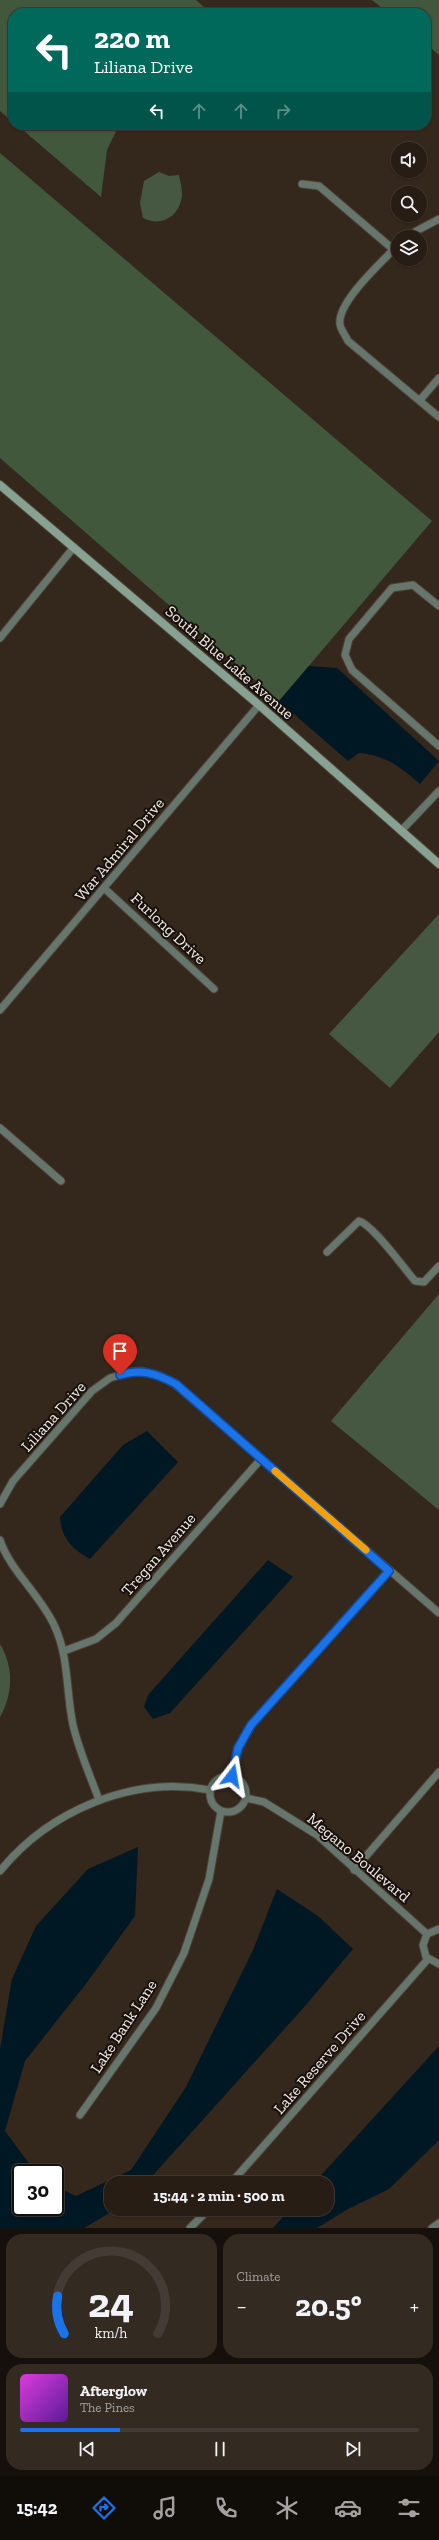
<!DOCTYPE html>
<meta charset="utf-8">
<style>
:root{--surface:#271d15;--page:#332a22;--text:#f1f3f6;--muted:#a4a2a0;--line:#433b34;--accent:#1a73e8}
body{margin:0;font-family:"Zilla Slab",serif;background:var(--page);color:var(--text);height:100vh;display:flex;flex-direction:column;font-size:15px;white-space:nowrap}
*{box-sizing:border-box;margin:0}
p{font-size:13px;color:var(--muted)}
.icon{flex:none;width:22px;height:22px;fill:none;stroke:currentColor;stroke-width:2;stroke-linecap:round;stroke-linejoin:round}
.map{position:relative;height:2228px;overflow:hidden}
.side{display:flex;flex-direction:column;gap:6px;padding:6px;background:#15100c;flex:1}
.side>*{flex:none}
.hud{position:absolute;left:8px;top:8px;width:423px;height:122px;border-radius:16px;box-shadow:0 1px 3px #0004,0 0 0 1px var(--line);background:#00695c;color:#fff;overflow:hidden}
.tools{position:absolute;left:391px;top:142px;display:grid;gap:8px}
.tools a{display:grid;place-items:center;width:36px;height:36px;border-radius:50%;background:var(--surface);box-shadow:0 1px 3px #0004,0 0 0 1px var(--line);font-size:20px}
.speed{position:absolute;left:12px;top:2164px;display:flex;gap:8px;font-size:20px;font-weight:700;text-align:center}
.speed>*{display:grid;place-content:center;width:52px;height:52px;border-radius:50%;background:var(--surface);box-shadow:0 1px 3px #0004,0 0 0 1px var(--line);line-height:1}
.speed .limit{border:2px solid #111;border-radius:6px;background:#fff;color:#111}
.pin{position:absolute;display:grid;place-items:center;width:34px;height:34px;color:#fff;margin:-41px -17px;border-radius:50% 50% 50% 0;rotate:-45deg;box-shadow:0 0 4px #0007}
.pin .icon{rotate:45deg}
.me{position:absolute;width:44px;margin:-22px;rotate:14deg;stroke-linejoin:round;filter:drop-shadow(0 0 3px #0008)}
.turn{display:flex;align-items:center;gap:14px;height:84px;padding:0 20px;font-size:18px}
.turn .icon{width:52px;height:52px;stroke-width:2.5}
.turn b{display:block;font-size:28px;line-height:34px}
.lanes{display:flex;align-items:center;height:38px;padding:0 20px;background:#0003;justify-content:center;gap:20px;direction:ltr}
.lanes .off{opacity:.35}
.big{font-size:30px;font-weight:700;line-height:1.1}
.side .card{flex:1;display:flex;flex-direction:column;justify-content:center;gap:6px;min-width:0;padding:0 14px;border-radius:16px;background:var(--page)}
.side .dial{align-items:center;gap:0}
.dial svg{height:104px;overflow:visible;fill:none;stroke:var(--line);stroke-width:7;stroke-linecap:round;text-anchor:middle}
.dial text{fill:var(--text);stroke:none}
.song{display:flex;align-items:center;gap:12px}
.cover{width:48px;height:48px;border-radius:6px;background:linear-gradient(135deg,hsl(300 70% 55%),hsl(270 70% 35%))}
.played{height:4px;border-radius:2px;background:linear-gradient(90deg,var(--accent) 25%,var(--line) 25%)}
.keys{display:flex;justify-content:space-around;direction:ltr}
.heat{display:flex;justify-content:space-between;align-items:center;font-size:22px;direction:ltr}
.side .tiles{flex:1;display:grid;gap:6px;grid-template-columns:1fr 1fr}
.card:last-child{grid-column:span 2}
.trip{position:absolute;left:104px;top:2176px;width:230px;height:40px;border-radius:16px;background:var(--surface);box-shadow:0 1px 3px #0004,0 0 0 1px var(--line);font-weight:700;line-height:40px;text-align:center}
.menu{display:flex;height:64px;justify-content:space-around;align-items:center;background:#100c08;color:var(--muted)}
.menu .icon{width:28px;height:28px}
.menu .active{color:var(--accent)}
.menu b{font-size:18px;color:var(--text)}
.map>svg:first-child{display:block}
.green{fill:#465842}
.forest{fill:#42583c}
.water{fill:#001824}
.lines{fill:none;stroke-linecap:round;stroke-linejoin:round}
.minor-casing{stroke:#4f4338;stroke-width:9}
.secondary-casing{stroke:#4f4338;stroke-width:10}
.minor{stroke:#66766d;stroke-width:7}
.secondary{stroke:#87a193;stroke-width:8}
.route-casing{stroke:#114b97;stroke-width:10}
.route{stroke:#1a73e8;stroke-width:7}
.slow{stroke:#f59e0b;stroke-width:7}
.labels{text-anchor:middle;stroke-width:4;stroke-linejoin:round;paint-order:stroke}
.street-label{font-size:16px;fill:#f6ede6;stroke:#17110c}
</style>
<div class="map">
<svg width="439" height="2228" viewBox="0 0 439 2228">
<rect width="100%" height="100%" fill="#34271c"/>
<g class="green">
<path d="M159 172 169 176 179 175C180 181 182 188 182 194 181 215 162 228 143 218L140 203 144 181Z"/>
<polygon points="439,914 439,1032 390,1088 329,1034"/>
<polygon points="439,1294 439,1510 331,1421"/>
<path d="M0 1644C14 1667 13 1694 0 1717Z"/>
</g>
<g class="forest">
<polygon points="0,0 196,0 205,8 200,13 13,13 13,122 0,111"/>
<polygon points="372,0 439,0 439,55 426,44 426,13 388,13"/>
<polygon points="17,125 119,125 107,150 101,197"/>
<polygon points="0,153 432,521 279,701 0,458"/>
</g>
<g class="water">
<path d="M309 666 337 668 439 761 420 784C401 767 385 755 359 753L348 761 279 701Z"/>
<path d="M147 1431 178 1462 90 1559C72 1549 61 1538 60 1517L123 1445Z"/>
<polygon points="268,1560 293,1577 170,1713 153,1719 144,1707 148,1695"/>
<polygon points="138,1847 135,1916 85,1985 25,2061 5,2131 36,2173 21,2173 21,2207 55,2207 55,2186 76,2196 131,2170 186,2087 253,1950 277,1889 318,1916 353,1949 305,2006 146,2183 111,2183 111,2209 116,2209 84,2228 0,2228 0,2049 12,1979 36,1926 88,1869"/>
<polygon points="439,2046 439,2140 389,2189 348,2209 317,2228 273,2228 290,2209 327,2209 327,2183 314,2183"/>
</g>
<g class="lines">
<g class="minor-casing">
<g id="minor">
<polyline points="302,184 319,186 394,250"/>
<polyline points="405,237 439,219"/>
<path d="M398 245C383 261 337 302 340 324 340 329 346 336 348 341L439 417"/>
<polyline points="420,400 439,378"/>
<polyline points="439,606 413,585 392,588 349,639 345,655 352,670 439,746"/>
<polyline points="0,638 74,547"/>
<polyline points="401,831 439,791"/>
<polyline points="104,888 214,989"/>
<polyline points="0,1010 259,705"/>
<polyline points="0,1128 61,1181"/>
<path d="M327 1252 359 1221C373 1225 403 1267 415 1281L424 1282 439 1266"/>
<polyline points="0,1504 13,1481 92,1391 110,1378 130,1372 142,1371 161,1376 176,1385 439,1613"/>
<path d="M0 1540C10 1571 41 1595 55 1627 69 1658 66 1692 73 1725 79 1751 90 1775 99 1800"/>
<polyline points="64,1651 96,1639 116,1623 261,1459"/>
<circle cx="228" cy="1794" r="18"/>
<polyline points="232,1776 238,1748 251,1725 389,1571"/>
<polyline points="246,1798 264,1802 317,1835 427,1934"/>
<polyline points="354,1870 439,1772"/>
<path d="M0 1871C49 1811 132 1775 210 1790"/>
<polyline points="439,1929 427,1934 423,1945 426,1957 439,1964"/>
<polyline points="80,2115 156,2008 184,1953 209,1879 221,1811"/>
<polyline points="231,2183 428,1959"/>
<polyline points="190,2228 209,2209"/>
<polyline points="432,2228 439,2223"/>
</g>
</g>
<g class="secondary-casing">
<polyline id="secondary" points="0,485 259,705 439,864"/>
</g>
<use href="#minor" class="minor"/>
<use href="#secondary" class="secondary"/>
</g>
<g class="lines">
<g class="route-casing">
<path id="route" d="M120 1375C141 1368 157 1374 176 1384L389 1571 251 1725 238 1748 232 1776"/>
</g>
<use href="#route" class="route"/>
<polyline class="slow" points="275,1471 366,1550"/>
</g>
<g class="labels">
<g class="street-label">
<text transform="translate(230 662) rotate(41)" y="6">South Blue Lake Avenue</text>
<text transform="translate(119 849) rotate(-50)" y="6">War Admiral Drive</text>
<text transform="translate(169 928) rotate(43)" y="6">Furlong Drive</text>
<text transform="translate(53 1416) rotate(-48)" y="6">Liliana Drive</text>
<text transform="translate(158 1554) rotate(-49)" y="6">Tregan Avenue</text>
<text transform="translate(359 1857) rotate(40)" y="6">Megano Boulevard</text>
<text transform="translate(123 2026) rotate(-57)" y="6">Lake Bank Lane</text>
<text transform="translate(319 2062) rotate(-49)" y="6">Lake Reserve Drive</text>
</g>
</g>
</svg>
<div class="tools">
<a><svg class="icon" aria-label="sound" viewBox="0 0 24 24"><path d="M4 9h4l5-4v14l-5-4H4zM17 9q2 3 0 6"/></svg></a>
<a><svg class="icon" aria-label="search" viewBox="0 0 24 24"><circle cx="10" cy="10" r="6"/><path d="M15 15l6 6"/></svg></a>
<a><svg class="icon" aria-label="layers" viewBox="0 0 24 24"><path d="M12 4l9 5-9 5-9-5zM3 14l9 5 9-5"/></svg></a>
</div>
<div class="speed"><div class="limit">30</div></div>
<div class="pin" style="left:120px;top:1375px;background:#d93025"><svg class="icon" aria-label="arrive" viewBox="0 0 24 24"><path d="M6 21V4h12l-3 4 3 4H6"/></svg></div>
<svg class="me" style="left:232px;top:1776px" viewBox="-20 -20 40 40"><path d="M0-17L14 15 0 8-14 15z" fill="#1a73e8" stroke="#fff" stroke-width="4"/></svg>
<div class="trip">15:44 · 2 min · 500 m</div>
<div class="hud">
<div class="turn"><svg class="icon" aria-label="left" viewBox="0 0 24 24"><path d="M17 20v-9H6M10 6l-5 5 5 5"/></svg><div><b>220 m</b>Liliana Drive</div></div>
<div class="lanes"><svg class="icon" aria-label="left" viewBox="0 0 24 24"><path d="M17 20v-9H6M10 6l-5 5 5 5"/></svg><svg class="icon off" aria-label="ahead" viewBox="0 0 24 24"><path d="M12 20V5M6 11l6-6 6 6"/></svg><svg class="icon off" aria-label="ahead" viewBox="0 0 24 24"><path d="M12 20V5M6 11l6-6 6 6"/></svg><svg class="icon off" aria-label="right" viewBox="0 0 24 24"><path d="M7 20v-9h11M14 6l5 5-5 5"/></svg></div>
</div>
</div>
<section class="side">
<div class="tiles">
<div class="card dial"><svg viewBox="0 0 100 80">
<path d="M14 69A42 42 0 1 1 86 69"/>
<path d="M14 69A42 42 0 0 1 9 40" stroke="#1a73e8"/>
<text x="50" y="56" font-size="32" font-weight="700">24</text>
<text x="50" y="72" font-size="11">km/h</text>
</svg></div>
<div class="card"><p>Climate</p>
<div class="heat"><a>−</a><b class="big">20.5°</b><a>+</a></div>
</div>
<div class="card">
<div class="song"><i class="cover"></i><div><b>Afterglow</b><p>The Pines</p></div></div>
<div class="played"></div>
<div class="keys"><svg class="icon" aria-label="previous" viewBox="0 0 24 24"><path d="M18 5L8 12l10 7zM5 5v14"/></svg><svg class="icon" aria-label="pause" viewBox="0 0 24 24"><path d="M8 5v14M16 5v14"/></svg><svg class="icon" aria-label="next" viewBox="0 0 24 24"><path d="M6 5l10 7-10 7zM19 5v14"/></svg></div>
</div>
</div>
</section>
<nav class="menu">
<b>15:42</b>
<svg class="icon active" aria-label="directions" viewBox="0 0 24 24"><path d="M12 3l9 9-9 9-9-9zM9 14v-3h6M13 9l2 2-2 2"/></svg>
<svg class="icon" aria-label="music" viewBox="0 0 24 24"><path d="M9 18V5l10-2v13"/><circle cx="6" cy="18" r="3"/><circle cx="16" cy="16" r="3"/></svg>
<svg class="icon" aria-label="phone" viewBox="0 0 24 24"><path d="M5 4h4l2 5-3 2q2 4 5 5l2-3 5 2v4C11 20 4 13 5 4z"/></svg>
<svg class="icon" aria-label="climate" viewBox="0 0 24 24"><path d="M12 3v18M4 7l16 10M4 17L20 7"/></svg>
<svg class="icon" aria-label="car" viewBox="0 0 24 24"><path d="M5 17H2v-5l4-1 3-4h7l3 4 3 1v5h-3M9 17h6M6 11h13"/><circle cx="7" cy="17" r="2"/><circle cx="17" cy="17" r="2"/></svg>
<svg class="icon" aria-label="filters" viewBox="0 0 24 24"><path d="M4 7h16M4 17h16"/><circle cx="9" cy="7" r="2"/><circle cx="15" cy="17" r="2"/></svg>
</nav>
